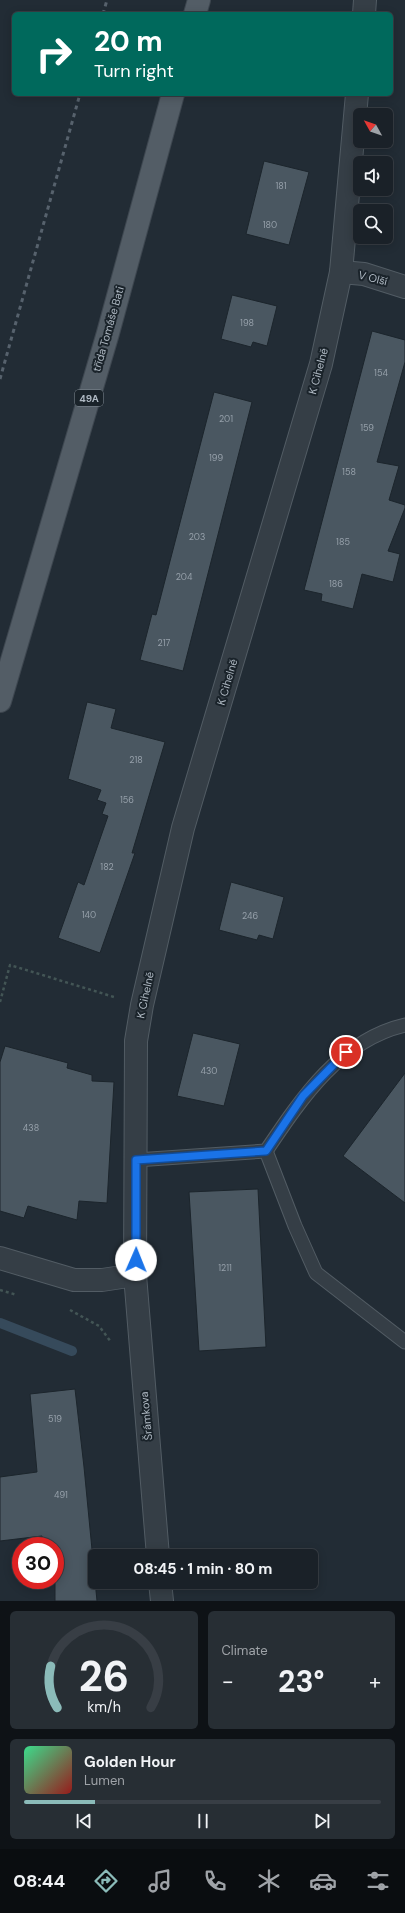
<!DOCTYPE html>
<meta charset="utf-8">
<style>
:root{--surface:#1a2128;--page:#272e34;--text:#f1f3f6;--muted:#9fa3a8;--line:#383e45;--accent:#8bbbb9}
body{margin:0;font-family:"DM Sans",sans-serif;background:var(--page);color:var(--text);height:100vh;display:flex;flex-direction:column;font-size:15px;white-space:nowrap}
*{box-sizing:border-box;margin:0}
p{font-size:13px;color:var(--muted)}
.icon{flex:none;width:22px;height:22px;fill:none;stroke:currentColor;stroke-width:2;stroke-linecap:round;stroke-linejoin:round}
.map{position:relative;height:1601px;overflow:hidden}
.panel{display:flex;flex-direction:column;gap:10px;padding:10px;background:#0e1216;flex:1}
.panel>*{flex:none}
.guide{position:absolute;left:12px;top:12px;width:381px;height:84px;border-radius:6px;box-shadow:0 2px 10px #0003,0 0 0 1px var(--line);background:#00695c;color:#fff;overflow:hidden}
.needle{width:26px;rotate:310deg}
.fabs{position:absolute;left:353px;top:108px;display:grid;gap:8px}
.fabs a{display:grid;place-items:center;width:40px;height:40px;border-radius:6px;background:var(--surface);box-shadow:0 2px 10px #0003,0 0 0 1px var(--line);font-size:20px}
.speed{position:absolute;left:12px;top:1537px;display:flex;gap:8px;font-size:20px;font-weight:700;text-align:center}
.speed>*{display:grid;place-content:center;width:52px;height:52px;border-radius:50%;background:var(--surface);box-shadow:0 2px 10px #0003,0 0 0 1px var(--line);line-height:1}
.speed .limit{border:6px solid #d22;background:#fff;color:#111}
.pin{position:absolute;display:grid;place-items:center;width:34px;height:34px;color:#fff;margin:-17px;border:2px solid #fff;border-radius:50%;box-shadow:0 1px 4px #0007}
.me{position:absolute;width:44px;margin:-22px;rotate:1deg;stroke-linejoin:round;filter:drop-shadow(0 0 3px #0008)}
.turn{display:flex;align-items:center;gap:14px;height:84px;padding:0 16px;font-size:18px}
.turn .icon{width:52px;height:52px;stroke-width:2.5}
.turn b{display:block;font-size:28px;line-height:34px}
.big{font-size:30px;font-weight:700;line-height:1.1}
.panel .card{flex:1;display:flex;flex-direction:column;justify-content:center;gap:6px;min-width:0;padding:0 14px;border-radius:6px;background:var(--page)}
.panel .dial{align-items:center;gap:0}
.dial svg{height:104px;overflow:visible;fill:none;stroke:var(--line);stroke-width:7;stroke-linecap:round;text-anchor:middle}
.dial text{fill:var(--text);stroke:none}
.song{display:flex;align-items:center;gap:12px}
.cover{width:48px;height:48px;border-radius:6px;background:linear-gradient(135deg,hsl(150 70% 55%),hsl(0 70% 35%))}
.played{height:4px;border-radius:2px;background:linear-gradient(90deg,var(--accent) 20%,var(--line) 20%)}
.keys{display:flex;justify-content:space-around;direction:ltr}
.heat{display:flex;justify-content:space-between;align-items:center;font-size:22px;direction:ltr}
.panel .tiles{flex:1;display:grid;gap:10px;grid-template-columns:1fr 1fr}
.card:last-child{grid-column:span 2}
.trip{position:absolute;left:88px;top:1549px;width:230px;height:40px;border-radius:6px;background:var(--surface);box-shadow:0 2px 10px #0003,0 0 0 1px var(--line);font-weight:700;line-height:40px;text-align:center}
.menu{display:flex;height:64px;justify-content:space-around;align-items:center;background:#0a0d10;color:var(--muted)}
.menu .icon{width:28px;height:28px}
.menu .active{color:var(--accent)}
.menu b{font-size:18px;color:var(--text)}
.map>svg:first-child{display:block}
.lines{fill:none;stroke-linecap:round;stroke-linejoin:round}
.stream{stroke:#364a5b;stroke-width:10}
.building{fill:#4a5761;stroke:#1c252c}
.lane-casing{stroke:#525c64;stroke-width:15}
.street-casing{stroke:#525c64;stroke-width:24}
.primary-casing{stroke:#3e4750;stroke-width:24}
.path{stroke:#435555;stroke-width:2.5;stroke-dasharray:3 3;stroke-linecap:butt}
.lane{stroke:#353e46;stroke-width:13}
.street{stroke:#353e46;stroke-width:22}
.primary{stroke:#535d66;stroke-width:22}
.rail{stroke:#57626d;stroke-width:3;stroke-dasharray:4 4;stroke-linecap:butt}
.route-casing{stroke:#114b97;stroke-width:10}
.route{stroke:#1a73e8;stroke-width:7}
.labels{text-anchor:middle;stroke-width:4;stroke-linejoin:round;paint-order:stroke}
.number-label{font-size:9px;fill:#96a0aa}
.shield{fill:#1a232a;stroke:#828c95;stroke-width:1}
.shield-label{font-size:10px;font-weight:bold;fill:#afb9c3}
.street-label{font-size:11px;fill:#afb9c3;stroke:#1a232a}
</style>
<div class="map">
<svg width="405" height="1601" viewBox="0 0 405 1601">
<rect width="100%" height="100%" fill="#222c35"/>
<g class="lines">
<polyline class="stream" points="0,1323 72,1351"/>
</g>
<g class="building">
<polygon points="264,161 309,172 289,245 246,234"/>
<polygon points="232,295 277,306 267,346 253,342 251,347 221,339"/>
<polygon points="372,331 405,340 405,362 377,462 399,466 389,500 405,505 405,508 388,551 400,554 393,582 362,574 353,609 321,601 322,594 304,590"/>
<polygon points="214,392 252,402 183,671 140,660 152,614 156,615"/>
<polygon points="87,702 116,709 111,728 165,742 132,853 135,853 100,953 58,938 78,882 84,885 108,816 102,814 106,803 97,800 101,790 68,779"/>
<polygon points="231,882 284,897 273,939 259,935 257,940 219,930"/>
<polygon points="193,1033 240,1044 224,1106 177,1096"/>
<polygon points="5,1046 68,1063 67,1068 92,1075 92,1081 114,1082 107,1203 79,1201 77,1220 28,1206 24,1218 0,1211 0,1062"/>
<polygon points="405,1073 405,1203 343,1156"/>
<polygon points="258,1189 266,1347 199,1351 189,1192"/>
<polygon points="75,1389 84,1467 97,1601 55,1601 55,1546 43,1546 42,1536 0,1541 0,1477 37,1472 30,1394"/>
</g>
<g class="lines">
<g class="lane-casing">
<g id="lane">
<polyline points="266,1151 295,1226 316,1273 405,1342"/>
<path d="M136 1160 266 1151C301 1099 340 1040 405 1025"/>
</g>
</g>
<g class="street-casing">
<g id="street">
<polyline points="364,14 365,0"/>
<polyline points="341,272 364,274 405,287"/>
<polyline points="0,1258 74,1280 102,1280 135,1275"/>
<polyline points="158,1556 135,1275 136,1041 142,1005 183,828 321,364 341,272 357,94"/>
<polyline points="160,1582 162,1601"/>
</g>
</g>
<g class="primary-casing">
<g id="primary">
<polyline points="195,14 199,0"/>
<polyline points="0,701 108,333 173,94"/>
</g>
</g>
<g class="path">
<polyline points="0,1002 10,965 114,997"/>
<polyline points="0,1290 17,1295"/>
<polyline points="70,1310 99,1326 111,1342"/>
</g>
<use href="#lane" class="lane"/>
<use href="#street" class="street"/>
<use href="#primary" class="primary"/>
<g class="rail">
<polyline points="103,14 107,0"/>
<polyline points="0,379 80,94"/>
</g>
</g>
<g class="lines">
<g class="route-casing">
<polyline id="route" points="136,1260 136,1160 266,1151 303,1096 346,1052"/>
</g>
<use href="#route" class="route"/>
</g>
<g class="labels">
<g class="number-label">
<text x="281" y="189">181</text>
<text x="270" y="228">180</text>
<text x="247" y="326">198</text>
<text x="381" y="376">154</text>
<text x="226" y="422">201</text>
<text x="367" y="431">159</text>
<text x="216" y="461">199</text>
<text x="349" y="475">158</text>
<text x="197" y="540">203</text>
<text x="343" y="545">185</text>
<text x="184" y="580">204</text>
<text x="336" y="587">186</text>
<text x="164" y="646">217</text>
<text x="136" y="763">218</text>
<text x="127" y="803">156</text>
<text x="107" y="870">182</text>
<text x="89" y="918">140</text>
<text x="250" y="919">246</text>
<text x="209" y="1074">430</text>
<text x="31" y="1131">438</text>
<text x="225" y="1271">1211</text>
<text x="55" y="1422">519</text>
<text x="61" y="1498">491</text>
</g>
<rect class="shield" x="75" y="390" width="28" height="16" rx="3"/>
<g class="shield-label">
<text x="89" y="402">49A</text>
</g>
<g class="street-label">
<text transform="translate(373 278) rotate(14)" y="4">V Olší</text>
<text transform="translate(108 329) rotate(-74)" y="4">třída Tomáše Bati</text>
<text transform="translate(318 371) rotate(-75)" y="4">K Cihelně</text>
<text transform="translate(227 682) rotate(-74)" y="4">K Cihelně</text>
<text transform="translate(145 995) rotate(-78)" y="4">K Cihelně</text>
<text transform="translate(146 1416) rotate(-95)" y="4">Šrámkova</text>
</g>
</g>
</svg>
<div class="fabs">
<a><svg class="needle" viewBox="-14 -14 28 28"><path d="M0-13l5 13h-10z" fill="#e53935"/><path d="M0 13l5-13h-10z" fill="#9fa3a8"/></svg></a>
<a><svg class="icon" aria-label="sound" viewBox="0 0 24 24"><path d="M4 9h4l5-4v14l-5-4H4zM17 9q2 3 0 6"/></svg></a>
<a><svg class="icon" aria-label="search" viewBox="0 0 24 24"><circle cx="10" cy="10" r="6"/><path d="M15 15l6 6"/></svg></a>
</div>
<div class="speed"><div class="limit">30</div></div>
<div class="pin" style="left:346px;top:1052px;background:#d93025"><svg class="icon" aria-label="arrive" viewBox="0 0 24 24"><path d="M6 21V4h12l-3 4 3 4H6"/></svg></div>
<svg class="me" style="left:136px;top:1260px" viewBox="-20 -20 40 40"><circle r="19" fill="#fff"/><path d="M0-13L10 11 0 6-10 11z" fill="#1a73e8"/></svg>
<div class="trip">08:45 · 1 min · 80 m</div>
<div class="guide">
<div class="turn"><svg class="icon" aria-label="right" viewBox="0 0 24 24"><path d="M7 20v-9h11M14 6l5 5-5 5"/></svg><div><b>20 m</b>Turn right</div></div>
</div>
</div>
<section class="panel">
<div class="tiles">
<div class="card dial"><svg viewBox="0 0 100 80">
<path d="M14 69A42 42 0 1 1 86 69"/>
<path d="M14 69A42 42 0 0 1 9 37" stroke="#8bbbb9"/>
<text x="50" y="56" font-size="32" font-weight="700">26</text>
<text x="50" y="72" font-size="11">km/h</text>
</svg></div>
<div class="card"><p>Climate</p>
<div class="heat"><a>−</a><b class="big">23°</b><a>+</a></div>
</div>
<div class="card">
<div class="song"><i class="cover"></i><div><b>Golden Hour</b><p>Lumen</p></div></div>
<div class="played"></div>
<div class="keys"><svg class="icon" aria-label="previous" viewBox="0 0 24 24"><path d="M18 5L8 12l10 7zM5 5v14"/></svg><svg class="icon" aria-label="pause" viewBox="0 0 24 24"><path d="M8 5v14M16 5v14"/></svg><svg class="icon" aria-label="next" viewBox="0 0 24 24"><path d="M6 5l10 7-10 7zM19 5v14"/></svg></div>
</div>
</div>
</section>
<nav class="menu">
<b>08:44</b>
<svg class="icon active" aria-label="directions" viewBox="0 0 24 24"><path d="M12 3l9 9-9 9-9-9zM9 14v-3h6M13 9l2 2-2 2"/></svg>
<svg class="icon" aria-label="music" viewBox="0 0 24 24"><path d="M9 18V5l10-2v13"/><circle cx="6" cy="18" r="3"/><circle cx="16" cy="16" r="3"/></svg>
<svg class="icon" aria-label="phone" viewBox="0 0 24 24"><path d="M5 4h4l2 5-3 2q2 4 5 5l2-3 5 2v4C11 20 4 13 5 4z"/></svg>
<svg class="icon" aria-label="climate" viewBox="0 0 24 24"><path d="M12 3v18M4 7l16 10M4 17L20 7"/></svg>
<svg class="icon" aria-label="car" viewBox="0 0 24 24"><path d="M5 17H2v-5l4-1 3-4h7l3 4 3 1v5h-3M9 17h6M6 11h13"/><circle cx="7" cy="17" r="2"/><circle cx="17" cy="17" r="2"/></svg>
<svg class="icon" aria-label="filters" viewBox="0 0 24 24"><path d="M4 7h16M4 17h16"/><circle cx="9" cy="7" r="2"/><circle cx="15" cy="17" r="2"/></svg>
</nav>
